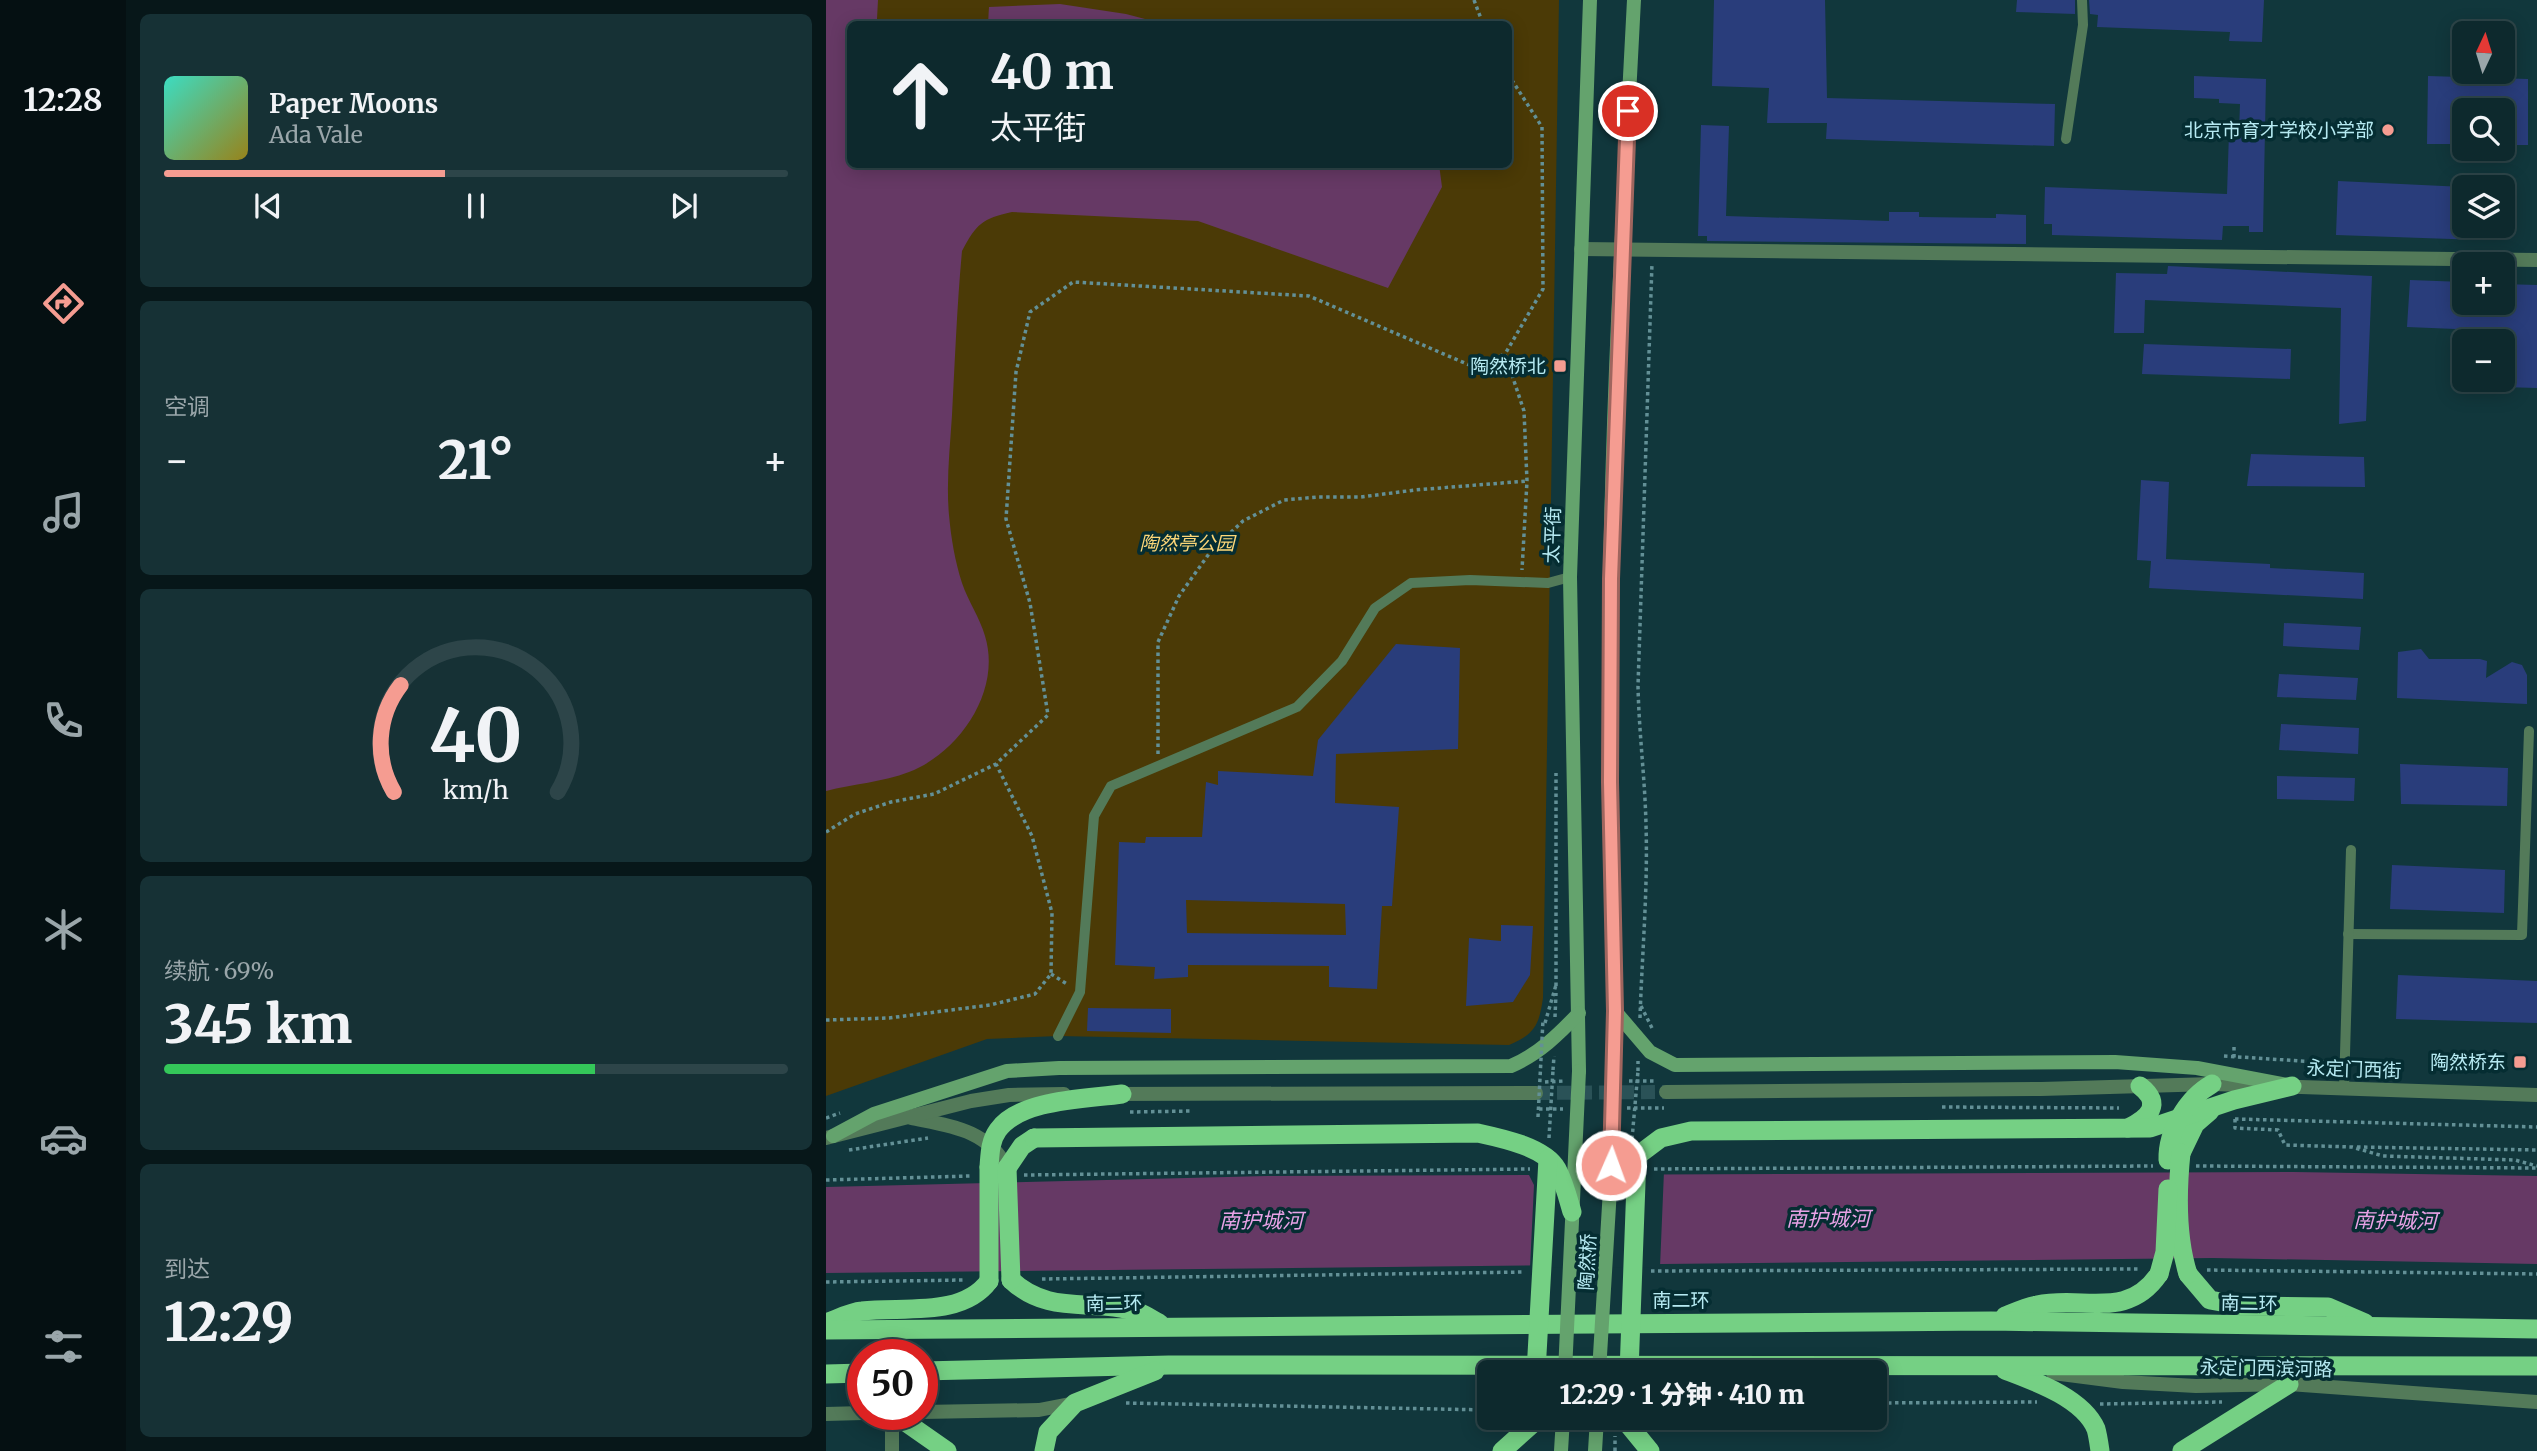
<!DOCTYPE html>
<html lang="zh">
<meta charset="utf-8">
<style>
:root{--surface:#0d292d;--page:#163135;--text:#f1f3f6;--muted:#9aa6aa;--line:#2d4549;--accent:#f59c91}
body{margin:0;font-family:Merriweather,"Noto Sans SC",serif;background:var(--page);color:var(--text);height:100vh;display:flex;flex-direction:column;font-size:26px;white-space:nowrap}
*{box-sizing:border-box;margin:0}
p{font-size:23px;color:var(--muted)}
.icon{flex:none;width:38px;height:38px;fill:none;stroke:currentColor;stroke-width:2;stroke-linecap:round;stroke-linejoin:round}
.map{position:relative;flex:1;overflow:hidden}
.sheet{display:flex;flex-direction:column;gap:14px;padding:14px;background:#071719;width:700px}
.sheet>*{flex:none}
.hud{position:absolute;left:21px;top:21px;width:665px;height:147px;border-radius:10px;box-shadow:0 4px 18px #0003,0 0 0 2px var(--line);background:#0d292d;color:var(--text);overflow:hidden}
.needle{width:46px;rotate:4deg}
.controls{position:absolute;left:1626px;top:21px;display:grid;gap:14px}
.controls a{display:grid;place-items:center;width:63px;height:63px;border-radius:10px;background:var(--surface);box-shadow:0 4px 18px #0003,0 0 0 2px var(--line);font-size:35px}
.speed{position:absolute;left:21px;top:1339px;display:flex;gap:14px;font-size:35px;font-weight:700;text-align:center}
.speed>*{display:grid;place-content:center;width:91px;height:91px;border-radius:50%;background:var(--surface);box-shadow:0 4px 18px #0003,0 0 0 2px var(--line);line-height:1}
.speed .limit{border:10px solid #d22;background:#fff;color:#111}
.pin{position:absolute;display:grid;place-items:center;width:60px;height:60px;color:#fff;margin:-30px;border:4px solid #fff;border-radius:50%;box-shadow:0 2px 7px #0007}
.me{position:absolute;width:77px;margin:-38px;rotate:2deg;stroke-linejoin:round;filter:drop-shadow(0 0 5px #0008)}
.turn{display:flex;align-items:center;gap:24px;height:147px;padding:0 28px;font-size:32px}
.turn .icon{width:91px;height:91px;stroke-width:2.5}
.turn b{display:block;font-size:49px;line-height:60px}
.big{font-size:52px;font-weight:800;line-height:1.1}
.sheet .widget{flex:1;display:flex;flex-direction:column;justify-content:center;gap:10px;min-width:0;padding:0 24px;border-radius:10px;background:var(--page)}
.sheet .dial{align-items:center;gap:0}
.dial svg{height:182px;overflow:visible;fill:none;stroke:var(--line);stroke-width:7;stroke-linecap:round;text-anchor:middle}
.dial text{fill:var(--text);stroke:none}
.song{display:flex;align-items:center;gap:21px}
.cover{width:84px;height:84px;border-radius:10px;background:linear-gradient(135deg,hsl(170 70% 55%),hsl(50 70% 35%))}
.played{height:7px;border-radius:4px;background:linear-gradient(90deg,var(--accent) 45%,var(--line) 45%)}
.keys{display:flex;justify-content:space-around;direction:ltr}
.heat{display:flex;justify-content:space-between;align-items:center;font-size:38px;direction:ltr}
.charge{height:10px;border-radius:5px;background:linear-gradient(90deg,#34c759 69%,var(--line) 0)}
.trip{position:absolute;left:651px;top:1360px;width:410px;height:70px;border-radius:10px;background:var(--surface);box-shadow:0 4px 18px #0003,0 0 0 2px var(--line);font-weight:800;line-height:70px;text-align:center}
main{display:flex;flex:1;min-height:0}
.dock{display:flex;flex-direction:column;width:126px;justify-content:space-around;align-items:center;background:#051012;color:var(--muted)}
.dock .icon{width:49px;height:49px}
.dock .current{color:var(--accent)}
.dock b{font-size:32px;color:var(--text)}
.map>svg:first-child{display:block}
.green{fill:#4b3a06;fill-rule:evenodd}
.water{fill:#663965}
.pier{fill:#11373c}
.building{fill:#293d7b;fill-rule:evenodd}
.lines{fill:none;stroke-linecap:round;stroke-linejoin:round}
.tertiary-tunnel{stroke:#2a5257;stroke-width:14;stroke-dasharray:14 7;stroke-linecap:butt}
.path{stroke:#639096;stroke-width:3.5;stroke-dasharray:3.5 3.5;stroke-linecap:butt}
.service{stroke:#537a59;stroke-width:10}
.minor{stroke:#537a59;stroke-width:14}
.tertiary{stroke:#537a59;stroke-width:14}
.secondary{stroke:#64a36d;stroke-width:14}
.trunk{stroke:#75d084;stroke-width:19}
.path-bridge{stroke:#639096;stroke-width:3.5;stroke-dasharray:3.5 3.5;stroke-linecap:butt}
.secondary-bridge{stroke:#64a36d;stroke-width:14}
.trunk-bridge{stroke:#75d084;stroke-width:19}
.route-casing{stroke:#9f655e;stroke-width:18}
.route{stroke:#f59c91;stroke-width:12}
.poi-dot{fill:#f59c91;stroke:#052d32;stroke-width:2.5}
.labels{text-anchor:middle;stroke-width:7;stroke-linejoin:round;paint-order:stroke}
.poi-label{font-size:19px;fill:#b6eaf2;stroke:#052d32;text-anchor:end}
.street-label{font-size:19px;fill:#b6eaf2;stroke:#052d32}
.park-label{font-size:19px;font-style:italic;fill:#fcd678;stroke:#052d32}
.water-label{font-size:21px;font-style:italic;fill:#e8a2e6;stroke:#052d32}
</style>
<main>
<nav class="dock">
<b>12:28</b>
<svg class="icon current" aria-label="directions" viewBox="0 0 24 24"><path d="M12 3l9 9-9 9-9-9zM9 14v-3h6M13 9l2 2-2 2"/></svg>
<svg class="icon" aria-label="music" viewBox="0 0 24 24"><path d="M9 18V5l10-2v13"/><circle cx="6" cy="18" r="3"/><circle cx="16" cy="16" r="3"/></svg>
<svg class="icon" aria-label="phone" viewBox="0 0 24 24"><path d="M5 4h4l2 5-3 2q2 4 5 5l2-3 5 2v4C11 20 4 13 5 4z"/></svg>
<svg class="icon" aria-label="climate" viewBox="0 0 24 24"><path d="M12 3v18M4 7l16 10M4 17L20 7"/></svg>
<svg class="icon" aria-label="car" viewBox="0 0 24 24"><path d="M5 17H2v-5l4-1 3-4h7l3 4 3 1v5h-3M9 17h6M6 11h13"/><circle cx="7" cy="17" r="2"/><circle cx="17" cy="17" r="2"/></svg>
<svg class="icon" aria-label="filters" viewBox="0 0 24 24"><path d="M4 7h16M4 17h16"/><circle cx="9" cy="7" r="2"/><circle cx="15" cy="17" r="2"/></svg>
</nav>
<section class="sheet">
<div class="widget">
<div class="song"><i class="cover"></i><div><b>Paper Moons</b><p>Ada Vale</p></div></div>
<div class="played"></div>
<div class="keys"><svg class="icon" aria-label="previous" viewBox="0 0 24 24"><path d="M18 5L8 12l10 7zM5 5v14"/></svg><svg class="icon" aria-label="pause" viewBox="0 0 24 24"><path d="M8 5v14M16 5v14"/></svg><svg class="icon" aria-label="next" viewBox="0 0 24 24"><path d="M6 5l10 7-10 7zM19 5v14"/></svg></div>
</div>
<div class="widget"><p>空调</p>
<div class="heat"><a>−</a><b class="big">21°</b><a>+</a></div>
</div>
<div class="widget dial"><svg viewBox="0 0 100 80">
<path d="M14 69A42 42 0 1 1 86 69"/>
<path d="M14 69A42 42 0 0 1 17 22" stroke="#f59c91"/>
<text x="50" y="56" font-size="32" font-weight="700">40</text>
<text x="50" y="72" font-size="11">km/h</text>
</svg></div>
<div class="widget"><p>续航 · 69%</p><b class="big">345 km</b><div class="charge"></div></div>
<div class="widget"><p>到达</p><b class="big">12:29</b></div>
</section>
<div class="map">
<svg width="1711" height="1451" viewBox="0 0 1711 1451">
<rect width="100%" height="100%" fill="#11373c"/>
<path class="green" d="M0 0H733L717 998C713 1025 709 1034 683 1045L232 1036 161 1039 0 1096ZM24 24H682V164H24Z"/>
<g class="water">
<path d="M0 0H52L51 19 106 24H24V164H613L616 187 562 288 372 221 186 212C156 219 151 223 136 251 131 305 129 360 126 415 124 448 120 482 123 515 125 538 129 561 136 583 142 601 154 618 159 636 176 691 133 753 83 772 57 782 27 784 0 791Z"/>
<polygon points="234,4 300,14 338,24 162,24 163,7"/>
<polygon points="1468,1172 1711,1176 1711,1264 1387,1258 0,1273 0,1187 441,1176"/>
</g>
<polygon class="pier" points="701,1171 838,1171 834,1267 704,1268 708,1185"/>
<g class="building">
<polygon points="888,0 999,0 1001,98 1229,104 1228,146 1000,139 1001,123 941,123 943,88 886,86"/>
<polygon points="1191,0 1249,0 1249,14 1190,12"/>
<polygon points="1263,0 1438,0 1436,42 1403,41 1404,32 1271,27 1272,15 1264,14"/>
<polygon points="1368,76 1440,79 1437,232 1423,232 1423,226 1397,226 1396,240 1226,235 1226,224 1218,224 1219,187 1401,194 1403,132 1413,132 1414,104 1393,103 1393,99 1368,98"/>
<polygon points="1602,76 1702,79 1702,145 1676,145 1676,110 1638,110 1638,144 1601,144"/>
<polygon points="875,125 903,126 900,216 1063,221 1063,212 1093,212 1093,217 1170,218 1170,214 1200,215 1200,244 881,241 881,236 872,236"/>
<polygon points="1512,181 1638,187 1638,226 1655,226 1654,240 1510,235"/>
<polygon points="1342,266 1546,276 1540,421 1513,424 1515,308 1319,300 1318,333 1288,333 1290,273 1341,274"/>
<polygon points="1584,280 1638,282 1638,303 1676,303 1676,284 1711,285 1711,388 1676,387 1676,341 1654,341 1654,330 1581,327"/>
<polygon points="1318,344 1465,349 1464,379 1316,374"/>
<polygon points="1425,454 1538,457 1539,487 1421,486"/>
<polygon points="1315,480 1343,482 1340,559 1444,564 1444,568 1538,573 1537,599 1323,588 1325,561 1311,560"/>
<polygon points="1458,623 1535,627 1533,650 1457,646"/>
<path d="M570 644 634 648 632 749 510 754 509 803 573 807 566 906H556L551 989 503 987V966L362 965V977L328 979 329 967 289 965 293 842 319 843 320 837H376L380 782 392 785V771L487 776 492 740ZM360 900 519 904 520 935 361 933Z"/>
<polygon points="1595,649 1603,659 1654,659 1661,661 1660,678 1686,662 1696,665 1701,675 1701,704 1571,698 1572,652"/>
<polygon points="1453,674 1532,678 1530,700 1451,697"/>
<polygon points="1455,724 1533,728 1532,754 1453,750"/>
<polygon points="1574,764 1682,768 1681,806 1575,804"/>
<polygon points="1451,776 1529,778 1528,801 1451,799"/>
<polygon points="1566,865 1679,870 1678,913 1564,909"/>
<polygon points="675,925 707,926 704,975 687,1002 640,1006 643,938 675,941"/>
<polygon points="1572,975 1711,981 1711,1023 1570,1019"/>
<polygon points="262,1008 345,1009 345,1033 261,1031"/>
</g>
<g class="lines">
<polyline class="tertiary-tunnel" points="710,1093 840,1092"/>
<g class="path">
<polyline points="648,0 657,24"/>
<polyline points="682,74 716,127 717,289 679,354 698,411 701,481 696,570"/>
<polyline points="332,754 332,642 353,596 385,551 417,521 458,500 492,497 535,497 589,490 701,481"/>
<polyline points="0,832 29,814 65,802 108,794 170,764 222,715 204,603 180,519 190,372 204,312 247,282 483,296 648,367 679,354"/>
<polyline points="225,974 241,984"/>
<polyline points="730,986 730,773"/>
<polyline points="815,1006 826,1028"/>
<polyline points="729,1017 730,993"/>
<path d="M814 1018C816 954 822 889 820 825 819 779 813 733 812 686L826 263"/>
<polyline points="0,1020 63,1018 164,1005 209,994 225,974 226,913 206,836 170,764"/>
<polyline points="719,1023 730,985"/>
<polyline points="1408,1047 1408,1059"/>
<polyline points="1398,1056 1506,1063"/>
<polyline points="727,1070 728,1056"/>
<polyline points="812,1071 812,1061"/>
<polyline points="803,1081 830,1081"/>
<polyline points="719,1082 739,1081"/>
<polyline points="1116,1107 1293,1108"/>
<polyline points="801,1108 838,1108"/>
<polyline points="713,1109 737,1109"/>
<polyline points="304,1112 366,1111"/>
<polyline points="0,1118 14,1113"/>
<polyline points="1409,1119 1711,1127"/>
<polyline points="1409,1119 1409,1128 1452,1130 1459,1145 1526,1147 1557,1156 1689,1160 1711,1166"/>
<polyline points="1531,1147 1711,1150"/>
<polyline points="23,1150 102,1138"/>
<polyline points="1370,1166 1711,1168"/>
<polyline points="828,1169 1327,1166"/>
<polyline points="198,1175 704,1169"/>
<polyline points="0,1180 144,1176"/>
<polyline points="1381,1270 1711,1274"/>
<polyline points="825,1271 1314,1269"/>
<polyline points="216,1279 698,1272"/>
<polyline points="0,1282 138,1280"/>
<polyline points="300,1403 663,1410"/>
<polyline points="1048,1403 1211,1402"/>
<polyline points="1274,1404 1396,1402"/>
<polyline points="789,1451 789,1436"/>
</g>
<g class="service">
<polyline points="1240,139 1257,25 1256,0"/>
<polyline points="1522,934 1696,935 1703,731"/>
<polyline points="232,1036 254,992 268,816 285,786 471,707 516,661 549,608 585,583 644,580 722,583 744,577"/>
<polyline points="1518,1088 1525,850"/>
</g>
<g class="minor">
<polyline points="755,249 1711,260"/>
<polyline points="66,1414 66,1451"/>
</g>
<g class="tertiary">
<polyline points="840,1092 1215,1089 1386,1084 1711,1095"/>
<polyline points="287,1094 710,1093"/>
<path d="M85 1118C124 1126 161 1129 181 1168"/>
<polyline points="0,1138 145,1101 183,1095 238,1094"/>
<polyline points="1227,1373 1297,1382 1370,1386 1463,1384 1711,1402"/>
<polyline points="96,1412 213,1410 249,1403"/>
<polyline points="0,1414 37,1413"/>
</g>
<g class="secondary">
<polyline points="789,1011 824,1052 849,1065 1289,1062 1371,1068 1461,1085"/>
<path d="M788 1069C790 906 782 743 784 580 787 387 798 193 808 0"/>
<polyline points="753,1071 744,577 764,0"/>
<path d="M7 1136 48 1114 181 1071 233 1068 685 1066C713 1054 733 1034 753 1013"/>
<polyline points="735,1451 737,1418"/>
<polyline points="769,1451 771,1418"/>
</g>
<g class="trunk">
<path d="M1302 1128C1323 1118 1337 1104 1314 1086"/>
<polyline points="1355,1153 1369,1124 1384,1111"/>
<polyline points="811,1156 835,1138 865,1131 1324,1128 1408,1100 1466,1086"/>
<path d="M1342 1160C1341 1132 1361 1098 1386 1084"/>
<path d="M163 1167C164 1154 164 1141 172 1130 194 1099 261 1099 296 1094"/>
<polyline points="181,1168 196,1146 208,1138"/>
<polyline points="1362,1274 1384,1300 1417,1306 1502,1307 1539,1323"/>
<path d="M185 1280C224 1317 269 1297 314 1313 320 1315 327 1320 333 1323"/>
<path d="M1179 1316C1189 1312 1200 1307 1211 1305 1257 1295 1301 1321 1333 1274"/>
<path d="M0 1323C11 1319 24 1312 36 1311 76 1306 136 1318 163 1281"/>
<polyline points="0,1330 1165,1321 1711,1329"/>
<path d="M1179 1370C1208 1381 1257 1398 1270 1429 1272 1436 1273 1444 1274 1451"/>
<polyline points="96,1371 343,1365 1711,1366"/>
<polyline points="0,1374 37,1373"/>
<polyline points="68,1414 121,1451"/>
<polyline points="797,1418 824,1451"/>
<polyline points="218,1451 222,1432 249,1403 329,1371"/>
<polyline points="676,1451 713,1418"/>
<polyline points="1356,1451 1463,1384"/>
</g>
<g class="path-bridge">
<polyline points="712,1117 717,1020"/>
<polyline points="723,1138 727,1070"/>
<polyline points="806,1139 812,1071"/>
</g>
<g class="secondary-bridge">
<polyline points="739,1372 753,1071"/>
<polyline points="773,1372 784,1189 788,1069"/>
</g>
<g class="trunk-bridge">
<path d="M208 1138 652 1133C675 1138 719 1147 731 1169 738 1182 742 1198 746 1212"/>
<path d="M1355 1153C1351 1192 1350 1236 1362 1274"/>
<polyline points="163,1167 163,1281"/>
<polyline points="181,1168 185,1280"/>
<polyline points="784,1189 811,1156"/>
<polyline points="1333,1274 1339,1252 1342,1189"/>
<polyline points="710,1372 722,1159"/>
<polyline points="803,1372 811,1156"/>
</g>
</g>
<g class="lines">
<g class="route-casing">
<polyline id="route" points="785,1165 789,1011 784,782 785,579 802,111"/>
</g>
<use href="#route" class="route"/>
</g>
<g class="poi-dot">
<circle cx="1562" cy="130" r="7"/>
<rect x="727" y="359" width="14" height="14" rx="3.5"/>
<rect x="1687" y="1055" width="14" height="14" rx="3.5"/>
</g>
<g class="labels">
<g class="poi-label">
<text x="1548" y="137">北京市育才学校小学部</text>
<text x="720" y="373">陶然桥北</text>
<text x="1680" y="1069">陶然桥东</text>
</g>
<g class="street-label">
<text transform="translate(726 535) rotate(-88)" y="7">太平街</text>
<text transform="translate(1528 1069) rotate(2)" y="7">永定门西街</text>
<text transform="translate(761 1262) rotate(-87)" y="7">陶然桥</text>
<text x="855" y="1307">南二环</text>
<text transform="translate(288 1303) rotate(-1)" y="7">南二环</text>
<text transform="translate(1423 1303) rotate(1)" y="7">南二环</text>
<text transform="translate(1440 1368) rotate(1)" y="7">永定门西滨河路</text>
</g>
<g class="park-label">
<text x="361" y="550">陶然亭公园</text>
</g>
<g class="water-label">
<text x="1002" y="1226">南护城河</text>
<text x="435" y="1228">南护城河</text>
<text transform="translate(1569 1221) rotate(1)" y="7">南护城河</text>
</g>
</g>
</svg>
<div class="controls">
<a><svg class="needle" viewBox="-14 -14 28 28"><path d="M0-13l5 13h-10z" fill="#e53935"/><path d="M0 13l5-13h-10z" fill="#9aa6aa"/></svg></a>
<a><svg class="icon" aria-label="search" viewBox="0 0 24 24"><circle cx="10" cy="10" r="6"/><path d="M15 15l6 6"/></svg></a>
<a><svg class="icon" aria-label="layers" viewBox="0 0 24 24"><path d="M12 4l9 5-9 5-9-5zM3 14l9 5 9-5"/></svg></a>
<a>+</a>
<a>−</a>
</div>
<div class="speed"><div class="limit">50</div></div>
<div class="pin" style="left:802px;top:111px;background:#d93025"><svg class="icon" aria-label="arrive" viewBox="0 0 24 24"><path d="M6 21V4h12l-3 4 3 4H6"/></svg></div>
<svg class="me" style="left:785px;top:1165px" viewBox="-20 -20 40 40"><circle r="17" fill="#f59c91" stroke="#fff" stroke-width="3"/><path d="M0-11L8 9 0 5-8 9z" fill="#fff"/></svg>
<div class="trip">12:29 · 1 分钟 · 410 m</div>
<div class="hud">
<div class="turn"><svg class="icon" aria-label="ahead" viewBox="0 0 24 24"><path d="M12 20V5M6 11l6-6 6 6"/></svg><div><b>40 m</b>太平街</div></div>
</div>
</div>
</main>
